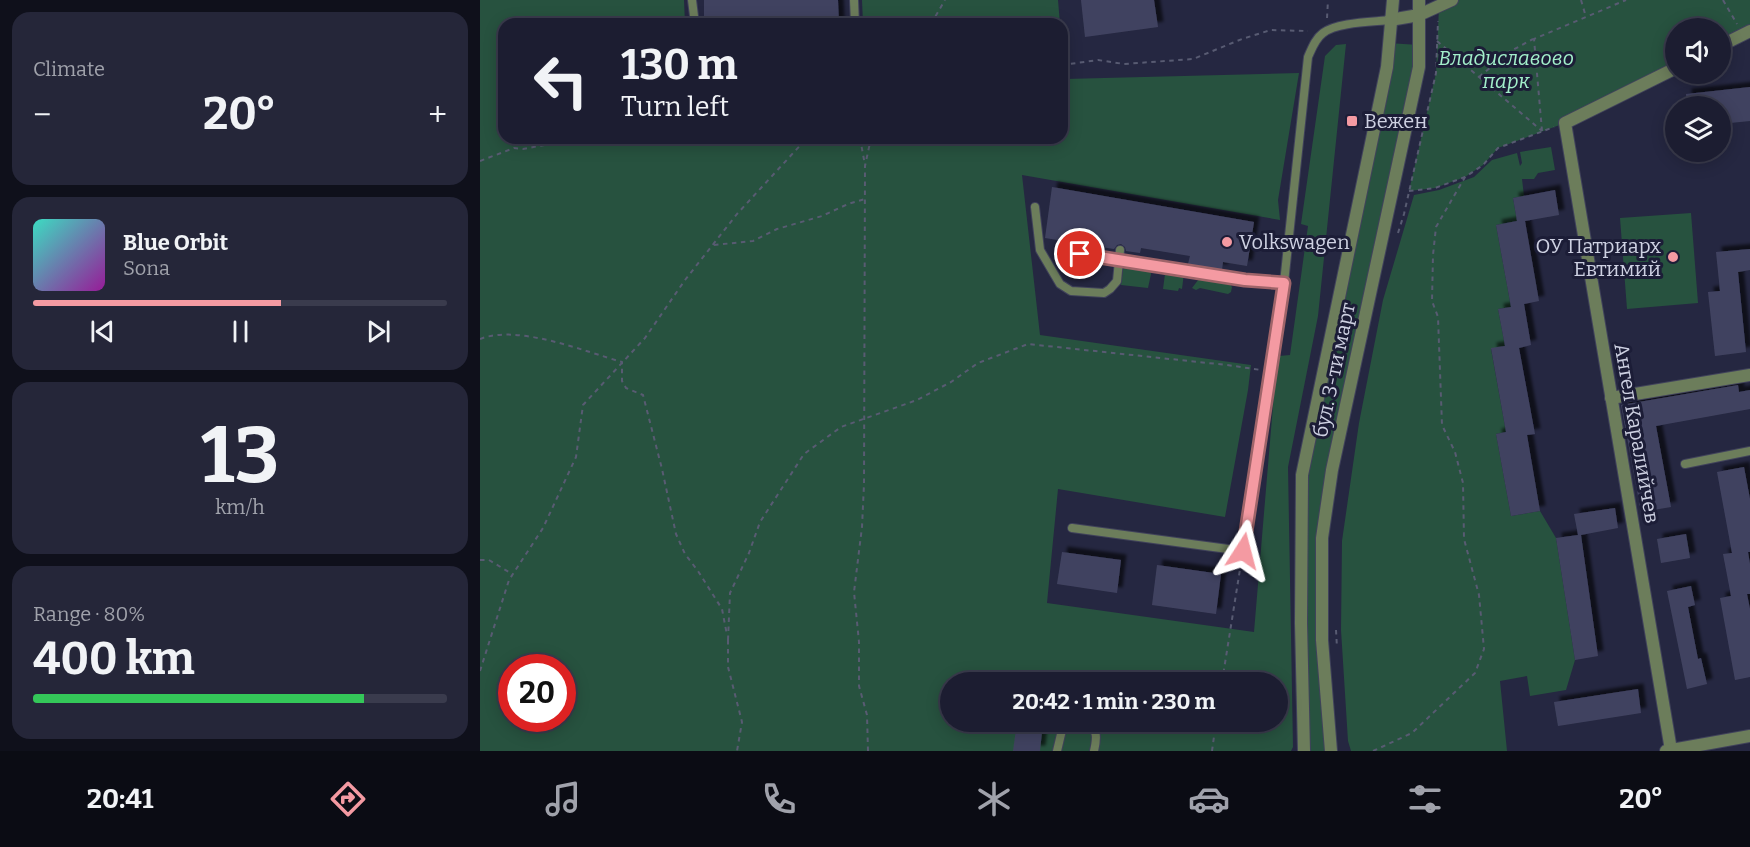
<!DOCTYPE html>
<meta charset="utf-8">
<style>
:root{--surface:#1c1d31;--page:#252639;--text:#f1f3f6;--muted:#a0a2ab;--line:#3a3b4d;--accent:#f49aa2}
body{margin:0;font-family:Bitter,serif;background:var(--page);color:var(--text);height:100vh;display:flex;flex-direction:column;font-size:22px;white-space:nowrap}
*{box-sizing:border-box;margin:0}
p{font-size:20px;color:var(--muted)}
.icon{flex:none;width:33px;height:33px;fill:none;stroke:currentColor;stroke-width:2;stroke-linecap:round;stroke-linejoin:round}
.map{position:relative;flex:1;overflow:hidden}
.details{display:flex;flex-direction:column;gap:12px;padding:12px;background:#0f101b;width:480px}
.details>*{flex:none}
.hud{position:absolute;left:18px;top:18px;width:570px;height:126px;border-radius:18px;box-shadow:0 3px 15px #0003,0 0 0 2px var(--line);background:#1c1d31;color:var(--text);overflow:hidden}
.buttons{position:absolute;left:1185px;top:18px;display:grid;gap:12px}
.buttons a{display:grid;place-items:center;width:66px;height:66px;border-radius:50%;background:var(--surface);box-shadow:0 3px 15px #0003,0 0 0 2px var(--line);font-size:30px}
.speed{position:absolute;left:18px;top:654px;display:flex;gap:12px;font-size:30px;font-weight:700;text-align:center}
.speed>*{display:grid;place-content:center;width:78px;height:78px;border-radius:50%;background:var(--surface);box-shadow:0 3px 15px #0003,0 0 0 2px var(--line);line-height:1}
.speed .limit{border:9px solid #d22;background:#fff;color:#111}
.pin{position:absolute;display:grid;place-items:center;width:51px;height:51px;color:#fff;margin:-26px;border:3px solid #fff;border-radius:50%;box-shadow:0 2px 6px #0007}
.me{position:absolute;width:66px;margin:-33px;rotate:9deg;stroke-linejoin:round;filter:drop-shadow(0 0 4px #0008)}
.turn{display:flex;align-items:center;gap:21px;height:126px;padding:0 24px;font-size:27px}
.turn .icon{width:78px;height:78px;stroke-width:2.5}
.turn b{display:block;font-size:42px;line-height:51px}
.big{font-size:45px;font-weight:700;line-height:1.1}
.details .card{flex:1;display:flex;flex-direction:column;justify-content:center;gap:9px;min-width:0;padding:0 21px;border-radius:18px;background:var(--page)}
.details .dial{align-items:center;gap:0}
.dial b{font-size:78px;line-height:1}
.song{display:flex;align-items:center;gap:18px}
.cover{width:72px;height:72px;border-radius:9px;background:linear-gradient(135deg,hsl(170 70% 55%),hsl(300 70% 35%))}
.played{height:6px;border-radius:3px;background:linear-gradient(90deg,var(--accent) 60%,var(--line) 60%)}
.keys{display:flex;justify-content:space-around;direction:ltr}
.heat{display:flex;justify-content:space-between;align-items:center;font-size:33px;direction:ltr}
.charge{height:9px;border-radius:4px;background:linear-gradient(90deg,#34c759 80%,var(--line) 0)}
.trip{position:absolute;left:460px;top:672px;width:348px;height:60px;border-radius:30px;background:var(--surface);box-shadow:0 3px 15px #0003,0 0 0 2px var(--line);font-weight:700;line-height:60px;text-align:center}
.tab-bar{display:flex;height:96px;justify-content:space-around;align-items:center;background:#0b0c14;color:var(--muted)}
.tab-bar .icon{width:42px;height:42px}
.tab-bar .on{color:var(--accent)}
.tab-bar b{font-size:27px;color:var(--text)}
main{display:flex;flex:1;min-height:0}
.map>svg:first-child{display:block}
.green{fill:#27523f;fill-rule:evenodd}
.building{fill:#414360;filter:url(#shadow)}
.lines{fill:none;stroke-linecap:round;stroke-linejoin:round}
.service-casing{stroke:#40425b;stroke-width:10}
.minor-casing{stroke:#40425b;stroke-width:14}
.tertiary-casing{stroke:#40425b;stroke-width:14}
.path{stroke:#585b72;stroke-width:2;stroke-dasharray:4.5 4.5;stroke-linecap:butt}
.service{stroke:#6c7d5b;stroke-width:8}
.minor{stroke:#6c7d5b;stroke-width:12}
.tertiary{stroke:#6c7d5b;stroke-width:12}
.route-casing{stroke:#9f6469;stroke-width:15}
.route{stroke:#f49aa2;stroke-width:10}
.poi-dot{fill:#f49aa2;stroke:#1c1d37;stroke-width:2}
.labels{text-anchor:middle;stroke-width:6;stroke-linejoin:round;paint-order:stroke}
.park-label{font-size:20px;font-style:italic;fill:#a3f0cb;stroke:#1c1d37}
.poi-label{font-size:20px;fill:#ced1e2;stroke:#1c1d37;text-anchor:start}
.street-label{font-size:20px;fill:#ced1e2;stroke:#1c1d37}
</style>
<main>
<section class="details">
<div class="card"><p>Climate</p>
<div class="heat"><a>−</a><b class="big">20°</b><a>+</a></div>
</div>
<div class="card">
<div class="song"><i class="cover"></i><div><b>Blue Orbit</b><p>Sona</p></div></div>
<div class="played"></div>
<div class="keys"><svg class="icon" aria-label="previous" viewBox="0 0 24 24"><path d="M18 5L8 12l10 7zM5 5v14"/></svg><svg class="icon" aria-label="pause" viewBox="0 0 24 24"><path d="M8 5v14M16 5v14"/></svg><svg class="icon" aria-label="next" viewBox="0 0 24 24"><path d="M6 5l10 7-10 7zM19 5v14"/></svg></div>
</div>
<div class="card dial"><b>13</b><p>km/h</p></div>
<div class="card"><p>Range · 80%</p><b class="big">400 km</b><div class="charge"></div></div>
</section>
<div class="map">
<svg width="1270" height="751" viewBox="0 0 1270 751">
<defs>
<filter id="shadow"><feDropShadow dx="5.5" dy="-5.5" stdDeviation="1.5" flood-color="#0009"/></filter>
</defs>
<rect width="100%" height="100%" fill="#252741"/>
<g class="green">
<path d="M0 0H204L205 24H24V138H582V45L585 79 819 73 798 200 800 220 542 175 560 335 771 365 768 390 745 517 578 489 567 603 774 632 794 394 799 356 810 355 828 226 821 224 845 56 856 45 866 44 838 316 808 467 813 747 811 751H0ZM32 668H82V718H32ZM471 682H798V722H471Z"/>
<polygon points="382,0 578,0 580,24 383,24"/>
<polygon points="973,0 1270,0 1270,31 1241,46 1240,28 1196,28 1195,68 1085,123 1018,148 1003,165 985,177 955,188 929,191 956,73 959,7"/>
<polygon points="908,43 939,45 842,538 851,751 825,751 822,475"/>
<polygon points="1071,147 1075,170 1058,173 1054,179 1042,179 1044,196 1033,198 1037,221 1016,225 1031,307 1018,309 1025,346 1011,349 1026,432 1016,434 1031,516 1060,511 1076,538 1095,660 1086,690 1050,696 1047,676 1020,681 1027,751 871,751 868,741 861,630 862,541 879,423 903,300 934,195 959,190 994,177 1012,160 1037,153 1040,166 1042,163 1040,152"/>
<polygon points="1211,213 1218,303 1147,309 1140,218"/>
<polygon points="651,265 670,269 671,274 668,288 641,285 643,269"/>
<polygon points="691,271 704,273 702,289 699,288 698,291 683,289 685,274"/>
<polygon points="722,275 747,280 752,287 751,292 748,294 720,288 716,290 712,288"/>
</g>
<g class="building">
<polygon points="224,0 358,0 359,24 224,24"/>
<polygon points="601,0 674,0 678,27 605,37"/>
<polygon points="1270,87 1270,121 1240,124 1240,106 1207,106 1206,94"/>
<polygon points="572,187 774,222 767,266 743,262 742,270 708,264 710,256 661,248 660,253 646,251 645,247 641,244 637,245 634,249 565,238"/>
<polygon points="1075,190 1079,215 1045,221 1059,301 1044,304 1051,345 1039,348 1055,434 1047,435 1060,511 1031,516 1016,434 1026,432 1011,348 1025,346 1018,309 1031,307 1016,225 1037,221 1033,198"/>
<polygon points="1270,249 1270,270 1258,272 1266,352 1235,356 1228,292 1240,291 1236,252"/>
<polygon points="1258,385 1259,392 1270,390 1270,409 1176,426 1191,507 1161,512 1141,405"/>
<polygon points="1264,467 1270,499 1270,552 1268,552 1270,564 1270,594 1267,594 1270,609 1270,677 1255,680 1240,598 1251,596 1243,554 1252,553 1237,472"/>
<polygon points="1135,508 1138,528 1101,535 1118,656 1095,660 1076,538 1098,535 1094,514"/>
<polygon points="1206,534 1210,558 1181,563 1177,539"/>
<polygon points="582,552 641,560 637,593 577,584"/>
<polygon points="677,565 741,574 736,614 672,605"/>
<polygon points="1211,586 1215,605 1208,607 1218,659 1221,658 1227,684 1207,689 1187,591"/>
<polygon points="1158,689 1161,713 1078,726 1074,702"/>
<polygon points="537,722 563,722 560,751 533,751"/>
</g>
<g class="lines">
<g class="service-casing">
<g id="service">
<polyline points="212,0 215,24"/>
<polyline points="374,0 375,24"/>
<polyline points="555,207 560,250 580,284 591,291 624,293 630,289 637,281 640,250"/>
<polyline points="600,253 765,280 804,283"/>
<polyline points="1205,464 1270,451"/>
<path d="M592 528 763 551 804 283 828 57C832 48 835 39 843 33 857 22 893 22 910 20"/>
<path d="M606 722C618 729 617 738 614 751"/>
<polyline points="577,751 582,730 591,722"/>
</g>
</g>
<g class="minor-casing">
<g id="minor">
<polyline points="910,20 939,15 972,0"/>
<polyline points="1240,46 1270,31"/>
<polyline points="1131,398 1270,375"/>
<polyline points="1191,750 1085,123 1196,68"/>
</g>
</g>
<g class="tertiary-casing">
<g id="tertiary">
<polyline points="824,751 821,623 822,475 907,67 913,0"/>
<polyline points="851,751 842,640 842,538 852,470 939,67 939,0"/>
<polyline points="1186,751 1270,736"/>
</g>
</g>
<g class="path">
<polyline points="1101,0 1106,17"/>
<polyline points="1243,0 1257,24"/>
<polyline points="847,18 848,0"/>
<polyline points="451,24 465,0"/>
<polyline points="957,41 1062,131"/>
<polyline points="582,65 618,60 644,64 713,59 762,39 791,30 828,31"/>
<polyline points="999,77 1029,52 1053,39"/>
<polyline points="1062,131 1054,39 1146,0"/>
<polyline points="380,138 385,165"/>
<polyline points="0,161 34,148 43,149 80,142 185,142 221,138"/>
<polyline points="929,191 955,188 985,177 1003,165 1018,148 1074,127"/>
<polyline points="918,233 924,214 956,73 958,21"/>
<polyline points="234,245 273,241 297,229 342,216 368,204 385,199"/>
<path d="M0 339C38 324 103 351 142 362V381L146 388 163 395 182 469 196 534 205 554 218 571 242 609 247 635"/>
<polyline points="0,560 9,560 32,574"/>
<polyline points="856,630 857,648"/>
<polyline points="248,640 250,593 269,553 280,522 324,454 361,427 437,400 471,382 498,363 548,344 747,365 781,370"/>
<polyline points="248,640 248,667 262,722 257,751"/>
<polyline points="0,671 29,580 63,528 96,457 103,405 165,338 205,280 257,214 327,138"/>
<polyline points="742,682 761,563"/>
<polyline points="388,751 387,715 379,686 379,642 374,592 382,527 384,484 385,166 391,138"/>
<polyline points="732,751 736,722"/>
<polyline points="893,751 932,733 995,673 1004,649 999,595 984,539 983,483 975,452 962,425 958,317 952,301 953,255 956,227 985,177"/>
</g>
<use href="#service" class="service"/>
<use href="#minor" class="minor"/>
<use href="#tertiary" class="tertiary"/>
</g>
<g class="lines">
<g class="route-casing">
<polyline id="route" points="600,254 765,280 804,283 763,551"/>
</g>
<use href="#route" class="route"/>
</g>
<g class="poi-dot">
<rect x="866" y="115" width="12" height="12" rx="3"/>
<circle cx="747" cy="242" r="6"/>
<circle cx="1193" cy="257" r="6"/>
</g>
<g class="labels">
<g class="park-label">
<text x="1026" y="65">Владиславово<tspan x="1026" dy="23">парк</tspan></text>
</g>
<g class="poi-label">
<text x="884" y="128">Вежен</text>
<text x="759" y="249">Volkswagen</text>
<text x="1181" y="253" text-anchor="end">ОУ Патриарх<tspan x="1181" dy="23">Евтимий</tspan></text>
</g>
<g class="street-label">
<text transform="translate(854 370) rotate(-78)" y="7">бул. 3-ти март</text>
<text transform="translate(1157 433) rotate(80)" y="7">Ангел Каралийчев</text>
</g>
</g>
</svg>
<div class="buttons">
<a><svg class="icon" aria-label="sound" viewBox="0 0 24 24"><path d="M4 9h4l5-4v14l-5-4H4zM17 9q2 3 0 6"/></svg></a>
<a><svg class="icon" aria-label="layers" viewBox="0 0 24 24"><path d="M12 4l9 5-9 5-9-5zM3 14l9 5 9-5"/></svg></a>
</div>
<div class="speed"><div class="limit">20</div></div>
<div class="pin" style="left:600px;top:254px;background:#d93025"><svg class="icon" aria-label="arrive" viewBox="0 0 24 24"><path d="M6 21V4h12l-3 4 3 4H6"/></svg></div>
<svg class="me" style="left:763px;top:551px" viewBox="-20 -20 40 40"><path d="M0-17L14 15 0 8-14 15z" fill="#f49aa2" stroke="#fff" stroke-width="4"/></svg>
<div class="trip">20:42 · 1 min · 230 m</div>
<div class="hud">
<div class="turn"><svg class="icon" aria-label="left" viewBox="0 0 24 24"><path d="M17 20v-9H6M10 6l-5 5 5 5"/></svg><div><b>130 m</b>Turn left</div></div>
</div>
</div>
</main>
<nav class="tab-bar">
<b>20:41</b>
<svg class="icon on" aria-label="directions" viewBox="0 0 24 24"><path d="M12 3l9 9-9 9-9-9zM9 14v-3h6M13 9l2 2-2 2"/></svg>
<svg class="icon" aria-label="music" viewBox="0 0 24 24"><path d="M9 18V5l10-2v13"/><circle cx="6" cy="18" r="3"/><circle cx="16" cy="16" r="3"/></svg>
<svg class="icon" aria-label="phone" viewBox="0 0 24 24"><path d="M5 4h4l2 5-3 2q2 4 5 5l2-3 5 2v4C11 20 4 13 5 4z"/></svg>
<svg class="icon" aria-label="climate" viewBox="0 0 24 24"><path d="M12 3v18M4 7l16 10M4 17L20 7"/></svg>
<svg class="icon" aria-label="car" viewBox="0 0 24 24"><path d="M5 17H2v-5l4-1 3-4h7l3 4 3 1v5h-3M9 17h6M6 11h13"/><circle cx="7" cy="17" r="2"/><circle cx="17" cy="17" r="2"/></svg>
<svg class="icon" aria-label="filters" viewBox="0 0 24 24"><path d="M4 7h16M4 17h16"/><circle cx="9" cy="7" r="2"/><circle cx="15" cy="17" r="2"/></svg>
<b>20°</b>
</nav>
